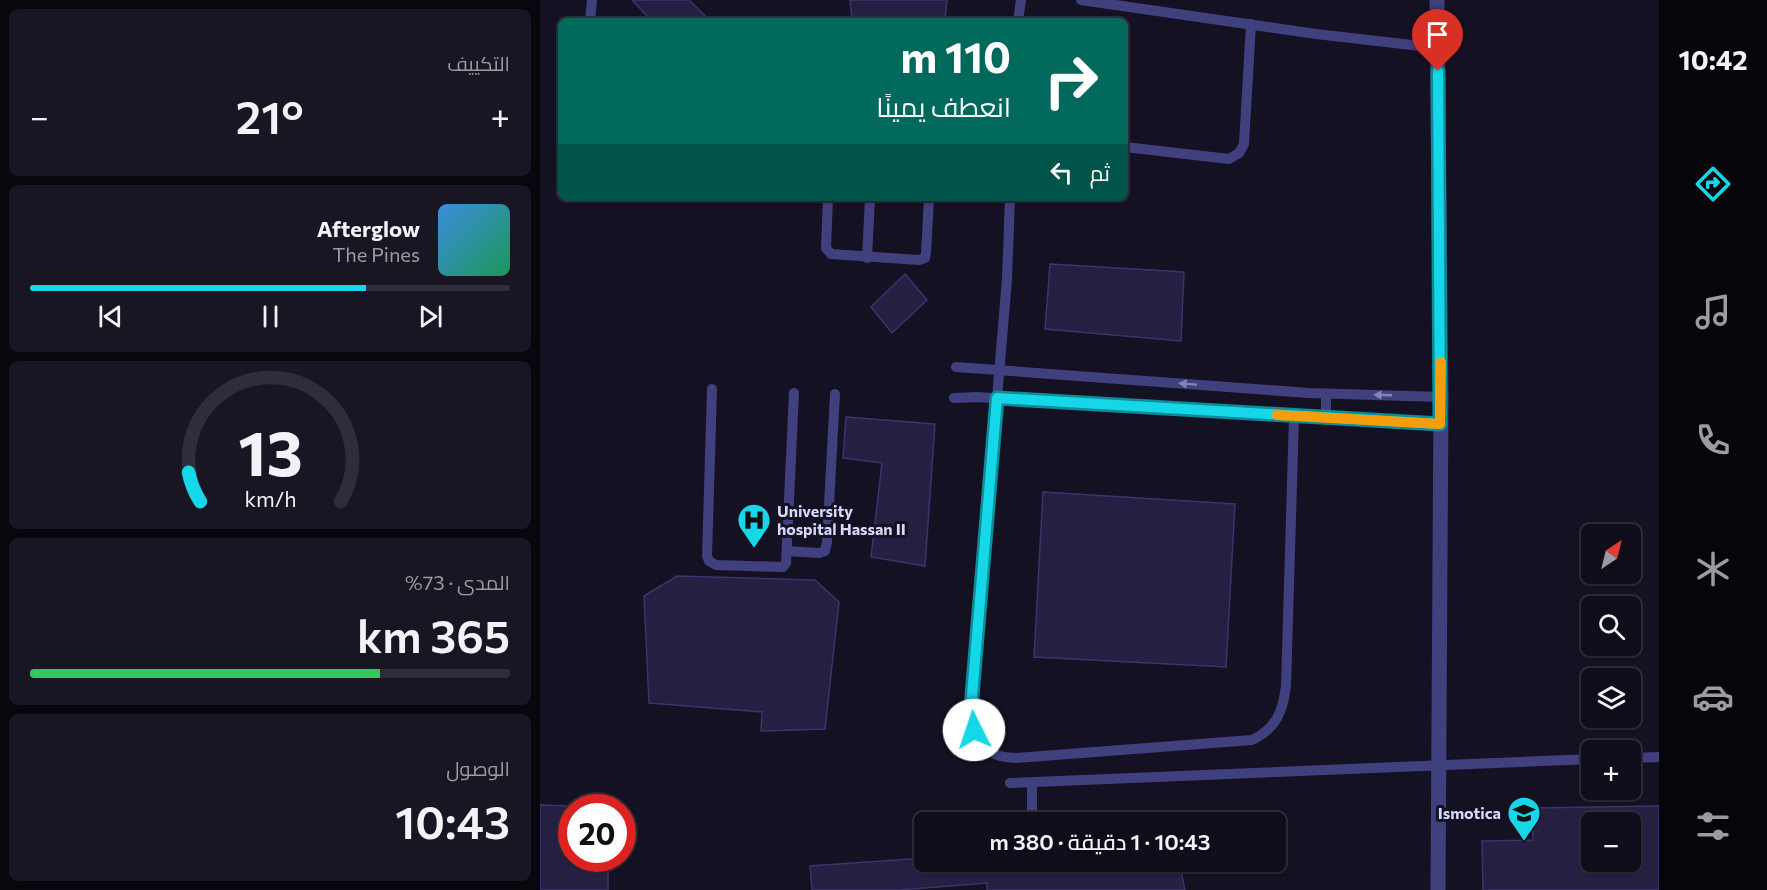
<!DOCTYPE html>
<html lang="ar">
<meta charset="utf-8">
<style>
:root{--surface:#0f0d1a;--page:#181623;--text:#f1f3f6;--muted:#9b9ca2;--line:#2f2d39;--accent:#16d7e8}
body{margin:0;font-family:Commissioner,Cairo,sans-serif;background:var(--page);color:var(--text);direction:rtl;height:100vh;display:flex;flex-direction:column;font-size:22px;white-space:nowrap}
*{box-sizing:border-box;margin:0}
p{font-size:20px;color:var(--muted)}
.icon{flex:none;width:33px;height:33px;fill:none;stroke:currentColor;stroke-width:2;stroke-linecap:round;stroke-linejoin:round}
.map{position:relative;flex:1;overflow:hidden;direction:ltr}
.panel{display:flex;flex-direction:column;gap:9px;padding:9px;background:#08070e;width:540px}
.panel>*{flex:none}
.banner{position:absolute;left:18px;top:18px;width:570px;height:183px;border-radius:9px;box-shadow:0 2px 4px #0004,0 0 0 2px var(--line);direction:rtl;background:#00695c;color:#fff;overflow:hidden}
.needle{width:39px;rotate:35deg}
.tools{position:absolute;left:1041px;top:524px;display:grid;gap:12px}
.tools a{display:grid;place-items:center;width:60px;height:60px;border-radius:9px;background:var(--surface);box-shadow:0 2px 4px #0004,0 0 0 2px var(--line);font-size:30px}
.speed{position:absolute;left:18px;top:794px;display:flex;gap:12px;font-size:30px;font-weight:700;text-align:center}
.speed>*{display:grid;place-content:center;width:78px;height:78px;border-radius:50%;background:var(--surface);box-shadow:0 2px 4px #0004,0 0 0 2px var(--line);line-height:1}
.speed .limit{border:9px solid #d22;background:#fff;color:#111}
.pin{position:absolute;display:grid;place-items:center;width:51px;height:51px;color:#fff;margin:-62px -26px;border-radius:50% 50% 50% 0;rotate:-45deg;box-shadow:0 0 6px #0007}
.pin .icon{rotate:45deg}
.me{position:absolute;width:66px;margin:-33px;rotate:356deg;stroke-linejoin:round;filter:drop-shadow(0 0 4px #0008)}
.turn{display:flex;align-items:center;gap:21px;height:126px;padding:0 18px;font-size:27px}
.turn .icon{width:78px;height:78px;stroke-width:2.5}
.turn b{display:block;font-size:42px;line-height:51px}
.then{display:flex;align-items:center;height:57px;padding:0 18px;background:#0003;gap:12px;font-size:22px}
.big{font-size:45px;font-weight:600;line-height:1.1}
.panel .widget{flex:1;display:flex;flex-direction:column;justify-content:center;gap:9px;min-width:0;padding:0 21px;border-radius:9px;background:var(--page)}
.panel .dial{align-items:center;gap:0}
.dial svg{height:156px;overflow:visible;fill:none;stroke:var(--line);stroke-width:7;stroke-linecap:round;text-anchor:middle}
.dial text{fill:var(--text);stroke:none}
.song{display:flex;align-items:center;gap:18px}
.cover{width:72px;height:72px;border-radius:9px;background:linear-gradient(135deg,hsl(210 70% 55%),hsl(150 70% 35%))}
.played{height:6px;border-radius:3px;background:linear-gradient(90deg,var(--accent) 70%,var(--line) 70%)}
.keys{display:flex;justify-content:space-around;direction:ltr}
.heat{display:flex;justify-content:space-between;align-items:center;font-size:33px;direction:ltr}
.charge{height:9px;border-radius:4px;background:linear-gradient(90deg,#34c759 73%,var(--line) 0)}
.trip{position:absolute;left:374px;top:812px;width:372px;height:60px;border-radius:9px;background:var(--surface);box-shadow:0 2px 4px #0004,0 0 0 2px var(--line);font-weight:600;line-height:60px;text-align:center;direction:rtl}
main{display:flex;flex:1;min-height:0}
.tab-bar{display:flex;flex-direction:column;width:108px;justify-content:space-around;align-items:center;background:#06050a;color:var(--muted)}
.tab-bar .icon{width:42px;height:42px}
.tab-bar .on{color:var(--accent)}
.tab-bar b{font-size:27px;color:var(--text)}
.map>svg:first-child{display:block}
.building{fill:#251f42;stroke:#3d336c;stroke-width:1.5;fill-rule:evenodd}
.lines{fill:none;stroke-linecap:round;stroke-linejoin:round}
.lane{stroke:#41407e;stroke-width:10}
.street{stroke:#41407e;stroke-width:15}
.oneway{fill:#8684b6}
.route-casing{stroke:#0e8c97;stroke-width:15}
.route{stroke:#16d7e8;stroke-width:10}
.slow{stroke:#f59e0b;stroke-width:10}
.labels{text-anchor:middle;stroke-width:6;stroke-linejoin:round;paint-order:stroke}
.poi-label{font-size:16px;font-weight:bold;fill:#dad7fb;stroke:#141123;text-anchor:start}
</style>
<main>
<nav class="tab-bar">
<b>10:42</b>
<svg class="icon on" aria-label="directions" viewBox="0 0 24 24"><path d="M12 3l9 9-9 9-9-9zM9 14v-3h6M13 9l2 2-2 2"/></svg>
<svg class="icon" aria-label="music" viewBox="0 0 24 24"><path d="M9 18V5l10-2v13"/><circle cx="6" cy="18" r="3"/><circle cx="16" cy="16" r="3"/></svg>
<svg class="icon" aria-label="phone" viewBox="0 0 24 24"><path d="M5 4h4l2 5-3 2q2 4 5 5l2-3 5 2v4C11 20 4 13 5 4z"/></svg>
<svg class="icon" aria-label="climate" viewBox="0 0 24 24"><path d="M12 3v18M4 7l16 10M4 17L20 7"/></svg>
<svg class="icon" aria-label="car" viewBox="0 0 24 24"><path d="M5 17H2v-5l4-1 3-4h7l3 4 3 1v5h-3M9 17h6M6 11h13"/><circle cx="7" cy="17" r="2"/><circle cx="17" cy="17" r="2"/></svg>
<svg class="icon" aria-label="filters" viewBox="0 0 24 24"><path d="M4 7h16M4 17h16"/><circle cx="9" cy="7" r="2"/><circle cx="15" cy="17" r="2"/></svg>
</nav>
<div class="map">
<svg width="1119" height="890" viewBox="0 0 1119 890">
<rect width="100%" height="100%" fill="#141123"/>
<g class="building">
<polygon points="92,0 149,0 170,21 112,21"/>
<polygon points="310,0 407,0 405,21 312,21"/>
<polygon points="510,264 644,272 641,341 505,329"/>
<polygon points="365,274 387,300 352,333 331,307"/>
<polygon points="306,417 395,424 385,566 331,557 342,463 303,458"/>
<polygon points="503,492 695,504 686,667 494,657"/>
<polygon points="137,576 275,580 299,602 285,729 221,731 222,712 109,703 104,596"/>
<polygon points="0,805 32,806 32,858 68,858 68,890 0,890"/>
<path d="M1119 806V890H943L942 841 993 840 992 808ZM1052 822H1090V862L1052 863Z"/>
<polygon points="384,858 384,861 418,861 419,869 576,864 576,861 639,861 645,890 447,890 447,883 359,890 272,890 270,866"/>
</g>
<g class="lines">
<g class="lane">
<polyline points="541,0 776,34 898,48"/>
<polyline points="50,21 52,0"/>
<polyline points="478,21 481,0"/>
<polyline points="585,147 689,159 699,153 704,144 711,24"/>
<polyline points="288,198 286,248 291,254 379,260 385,258 386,253 389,198"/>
<path d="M470 198 467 279 431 708C431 740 443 757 476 758L712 740C736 729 743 711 746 686L754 416"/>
<polyline points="327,258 330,198"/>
<polyline points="416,367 769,393 901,397"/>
<polyline points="172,389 167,556 169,561 176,565 243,567 246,563 254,393"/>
<polyline points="414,398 437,397 900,424"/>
<polyline points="786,417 786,394"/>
<polyline points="247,551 279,553 285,551 287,542 295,394"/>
<polyline points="1090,758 1119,757"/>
<polyline points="470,783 1052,759"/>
<polyline points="492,822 492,783"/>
</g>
<polyline class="street" points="897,0 901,397 898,890"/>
</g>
<defs><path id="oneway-solid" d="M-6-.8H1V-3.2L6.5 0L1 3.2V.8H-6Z" transform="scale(1.5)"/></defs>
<g class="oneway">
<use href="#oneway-solid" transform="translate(648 384) rotate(-176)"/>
<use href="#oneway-solid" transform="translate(843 395) rotate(-178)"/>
</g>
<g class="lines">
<g class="route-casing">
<polyline id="route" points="434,730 431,708 457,398 900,424 898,71"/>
</g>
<use href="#route" class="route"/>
<polyline class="slow" points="737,415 900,424 901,362"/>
</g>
<defs>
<g id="hospital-pin" transform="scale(1.725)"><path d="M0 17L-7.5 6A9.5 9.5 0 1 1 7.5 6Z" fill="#16d7e8" stroke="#141123"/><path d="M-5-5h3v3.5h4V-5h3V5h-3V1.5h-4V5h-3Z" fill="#111"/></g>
<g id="university-pin" transform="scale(1.725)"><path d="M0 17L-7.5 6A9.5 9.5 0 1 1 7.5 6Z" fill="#16d7e8" stroke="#141123"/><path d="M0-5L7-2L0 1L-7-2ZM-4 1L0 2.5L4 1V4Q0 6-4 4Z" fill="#111"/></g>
</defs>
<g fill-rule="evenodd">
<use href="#hospital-pin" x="214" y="520"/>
<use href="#university-pin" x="984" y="813"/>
</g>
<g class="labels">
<g class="poi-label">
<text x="237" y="517">University<tspan x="237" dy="18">hospital Hassan II</tspan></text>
<text x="961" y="819" text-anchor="end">Ismotica</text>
</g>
</g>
</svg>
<div class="tools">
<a><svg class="needle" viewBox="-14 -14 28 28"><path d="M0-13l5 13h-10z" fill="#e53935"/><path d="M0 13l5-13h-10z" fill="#9b9ca2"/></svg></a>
<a><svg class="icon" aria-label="search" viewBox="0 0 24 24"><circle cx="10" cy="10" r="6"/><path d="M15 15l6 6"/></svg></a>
<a><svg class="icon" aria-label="layers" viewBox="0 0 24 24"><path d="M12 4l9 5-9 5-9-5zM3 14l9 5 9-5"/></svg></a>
<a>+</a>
<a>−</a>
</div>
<div class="speed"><div class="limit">20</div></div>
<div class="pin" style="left:898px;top:71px;background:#d93025"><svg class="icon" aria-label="arrive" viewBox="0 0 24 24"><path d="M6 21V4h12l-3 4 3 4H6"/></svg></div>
<svg class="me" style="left:434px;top:730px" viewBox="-20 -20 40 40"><circle r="19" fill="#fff"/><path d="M0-13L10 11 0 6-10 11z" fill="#16d7e8"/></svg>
<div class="trip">10:43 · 1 دقيقة · 380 m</div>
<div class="banner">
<div class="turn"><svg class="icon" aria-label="right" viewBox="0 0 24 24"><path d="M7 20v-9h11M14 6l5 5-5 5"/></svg><div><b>110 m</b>انعطف يمينًا</div></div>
<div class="then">ثم<svg class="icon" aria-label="left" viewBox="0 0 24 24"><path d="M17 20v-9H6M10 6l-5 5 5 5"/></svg></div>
</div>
</div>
<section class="panel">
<div class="widget"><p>التكييف</p>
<div class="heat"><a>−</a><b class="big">21°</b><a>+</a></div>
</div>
<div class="widget">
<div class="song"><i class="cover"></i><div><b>Afterglow</b><p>The Pines</p></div></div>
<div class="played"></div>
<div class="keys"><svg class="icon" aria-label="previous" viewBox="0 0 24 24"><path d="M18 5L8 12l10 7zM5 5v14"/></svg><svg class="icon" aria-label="pause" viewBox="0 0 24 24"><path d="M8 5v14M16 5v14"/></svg><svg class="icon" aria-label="next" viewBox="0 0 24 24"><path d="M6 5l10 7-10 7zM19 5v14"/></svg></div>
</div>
<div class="widget dial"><svg viewBox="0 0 100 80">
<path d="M14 69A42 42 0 1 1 86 69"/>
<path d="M14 69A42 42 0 0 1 8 54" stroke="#16d7e8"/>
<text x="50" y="56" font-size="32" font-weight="700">13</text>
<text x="50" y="72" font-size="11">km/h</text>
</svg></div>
<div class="widget"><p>المدى · 73%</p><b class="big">365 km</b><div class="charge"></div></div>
<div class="widget"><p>الوصول</p><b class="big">10:43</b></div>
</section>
</main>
